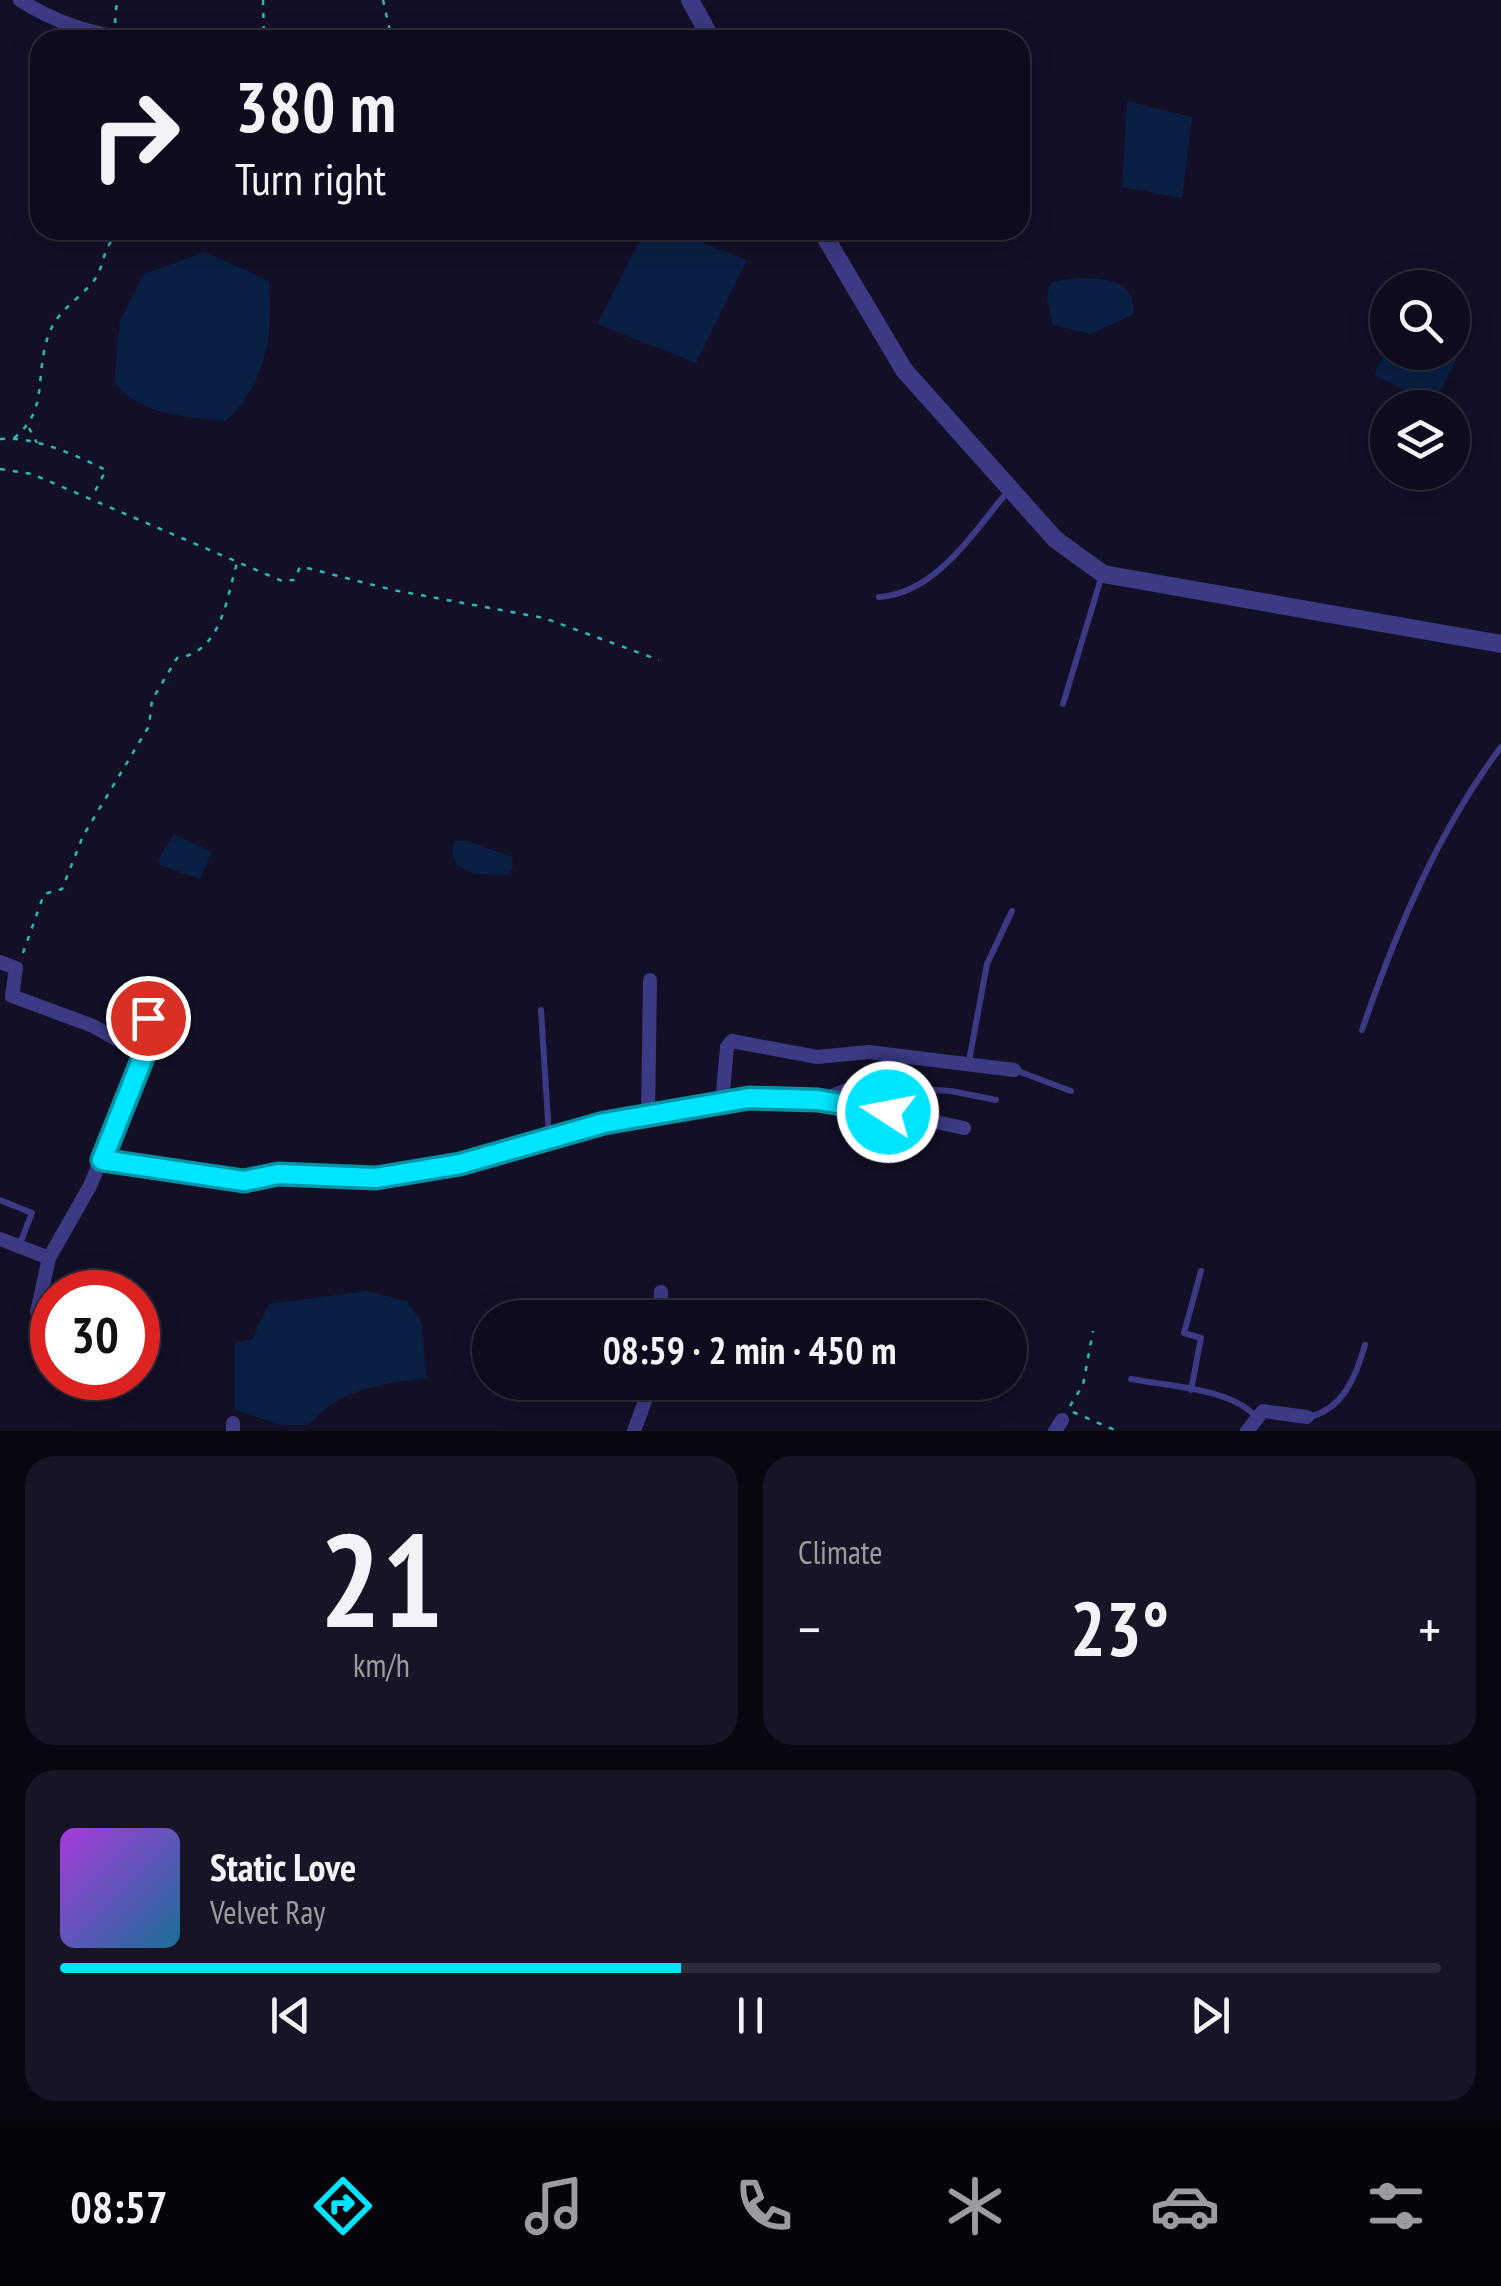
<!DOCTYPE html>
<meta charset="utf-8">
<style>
:root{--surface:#0e0b1c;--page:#171425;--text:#f1f3f6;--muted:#9b9ba3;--line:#2e2b3b;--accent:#00e5ff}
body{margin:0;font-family:"PT Sans Narrow",sans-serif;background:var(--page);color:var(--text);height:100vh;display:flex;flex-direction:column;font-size:38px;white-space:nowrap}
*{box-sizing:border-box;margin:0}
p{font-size:32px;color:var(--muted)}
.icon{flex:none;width:55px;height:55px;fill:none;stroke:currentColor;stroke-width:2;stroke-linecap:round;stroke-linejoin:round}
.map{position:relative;height:1431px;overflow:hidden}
.drawer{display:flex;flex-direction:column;gap:25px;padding:25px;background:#08060f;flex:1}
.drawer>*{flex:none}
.guide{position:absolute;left:30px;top:30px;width:1000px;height:210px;border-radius:30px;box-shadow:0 5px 25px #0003,0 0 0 2px var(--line);background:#0e0b1c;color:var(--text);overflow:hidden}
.fabs{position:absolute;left:1370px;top:270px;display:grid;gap:20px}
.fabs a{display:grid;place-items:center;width:100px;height:100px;border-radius:50%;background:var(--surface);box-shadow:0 5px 25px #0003,0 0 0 2px var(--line);font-size:50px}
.speed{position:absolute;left:30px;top:1270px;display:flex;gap:20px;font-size:50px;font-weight:700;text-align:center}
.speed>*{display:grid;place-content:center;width:130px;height:130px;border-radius:50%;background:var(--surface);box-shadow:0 5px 25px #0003,0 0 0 2px var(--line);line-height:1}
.speed .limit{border:15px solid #d22;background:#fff;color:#111}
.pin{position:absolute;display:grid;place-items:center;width:85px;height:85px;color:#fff;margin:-42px;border:5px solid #fff;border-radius:50%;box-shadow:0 2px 10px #0007}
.me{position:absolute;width:110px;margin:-55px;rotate:281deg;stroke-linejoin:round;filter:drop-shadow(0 0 8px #0008)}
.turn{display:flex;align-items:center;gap:35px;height:210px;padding:0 40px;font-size:45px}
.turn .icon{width:130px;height:130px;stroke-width:2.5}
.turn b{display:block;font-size:70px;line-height:85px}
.big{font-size:75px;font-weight:700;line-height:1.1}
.drawer .widget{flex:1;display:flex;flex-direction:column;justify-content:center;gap:15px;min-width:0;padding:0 35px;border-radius:30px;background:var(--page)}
.drawer .dial{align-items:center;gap:0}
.dial b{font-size:130px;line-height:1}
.song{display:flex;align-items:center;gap:30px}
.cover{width:120px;height:120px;border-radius:15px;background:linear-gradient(135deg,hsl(280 70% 55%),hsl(200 70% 35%))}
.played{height:10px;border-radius:5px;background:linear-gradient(90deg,var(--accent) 45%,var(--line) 45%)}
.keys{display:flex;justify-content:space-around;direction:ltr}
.heat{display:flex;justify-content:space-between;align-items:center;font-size:55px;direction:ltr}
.drawer .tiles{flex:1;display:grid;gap:25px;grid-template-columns:1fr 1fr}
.widget:last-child{grid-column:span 2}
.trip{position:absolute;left:472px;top:1300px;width:555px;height:100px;border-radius:50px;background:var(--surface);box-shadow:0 5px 25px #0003,0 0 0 2px var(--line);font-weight:700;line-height:100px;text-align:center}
.dock{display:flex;height:160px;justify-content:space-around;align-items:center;background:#06040b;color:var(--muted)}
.dock .icon{width:70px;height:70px}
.dock .selected{color:var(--accent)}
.dock b{font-size:45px;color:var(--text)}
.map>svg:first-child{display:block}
.water{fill:#0a1f44}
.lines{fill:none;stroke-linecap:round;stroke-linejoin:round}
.path{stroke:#2fb8b0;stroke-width:2.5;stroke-dasharray:5 8;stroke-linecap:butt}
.service{stroke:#3d3a85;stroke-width:6}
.minor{stroke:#3d3a85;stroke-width:14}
.tertiary{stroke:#3d3a85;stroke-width:18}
.route-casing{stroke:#0095a6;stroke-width:25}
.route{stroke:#00e5ff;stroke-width:18}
</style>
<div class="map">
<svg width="1501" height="1431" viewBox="0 0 1501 1431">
<rect width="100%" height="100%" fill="#130f26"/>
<g class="water">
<polygon points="1127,101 1192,117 1182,198 1122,187"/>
<polygon points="645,230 672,230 747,260 696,363 597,324"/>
<path d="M205 252 269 281C273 334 267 382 226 421 185 417 142 416 114 382L120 321 144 274Z"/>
<path d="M1078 278C1109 279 1133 278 1134 314L1091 334 1053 325 1047 299 1050 282Z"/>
<polygon points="1453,325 1470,334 1433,404 1374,375 1387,346 1388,352 1452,352"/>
<polygon points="174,834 212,852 200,879 160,865 158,860"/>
<polygon points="455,841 468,841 512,857 513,868 507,875 474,874 456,864 452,851"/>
<path d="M367 1291 407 1301 422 1323 426 1378C382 1384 338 1389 309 1425H281L235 1410V1343L252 1339 269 1304Z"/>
</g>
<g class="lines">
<g class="path">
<polyline points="263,0 264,40"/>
<polyline points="383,0 392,40"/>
<polyline points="115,23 117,0"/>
<polyline points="29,428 37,443"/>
<path d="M14 438C45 413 37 386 44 352 51 313 70 308 92 283 107 266 99 248 122 230"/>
<path d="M0 439C35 436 75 455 106 470L92 497"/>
<polyline points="0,469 32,474 282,581 294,580 300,567 307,568 393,590 544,618 659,660"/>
<path d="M23 953 44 894 62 889 83 836 149 726 152 700 177 658C223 652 226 597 238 560"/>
<polyline points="1070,1406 1083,1385 1093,1331"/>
<polyline points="1073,1412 1117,1431"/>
</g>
<g class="service">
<path d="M879 597C937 593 974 531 1009 490"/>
<polyline points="1063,704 1102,575"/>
<polyline points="541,1010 549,1136"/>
<path d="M1362 1030C1396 931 1438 831 1501 747"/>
<polyline points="969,1061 987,964 1012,911"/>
<polyline points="1015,1070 1071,1091"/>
<polyline points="833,1100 833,1091 849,1085 951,1091 996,1100"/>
<polyline points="0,1200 32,1213 19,1246"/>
<path d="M1131 1379C1167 1386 1229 1388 1255 1416"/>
<polyline points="1191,1390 1201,1338 1184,1333 1201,1271"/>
<path d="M1308 1417C1343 1410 1356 1376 1365 1345"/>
</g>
<g class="minor">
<path d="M20 0C59 25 98 36 143 40"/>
<polyline points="0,962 16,968 12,996 93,1026 144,1055"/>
<polyline points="722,1103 727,1047 732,1041 817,1057 869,1052 1014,1070"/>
<polyline points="648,1117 650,980"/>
<polyline points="102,1160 244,1181 277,1173 376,1178 460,1165 604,1123 749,1098 853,1104 964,1128"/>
<polyline points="0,1239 49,1258"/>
<polyline points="37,1312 49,1258 90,1186 144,1055 145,1028 154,1000"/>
<polyline points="660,1318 661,1292"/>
<polyline points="233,1423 233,1431"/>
<polyline points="634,1431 652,1382"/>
<polyline points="1055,1431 1062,1420"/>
<polyline points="1247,1431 1263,1411 1307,1417"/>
</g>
<g class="tertiary">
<polyline points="690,0 712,40"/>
<polyline points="821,230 904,370 1055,539 1103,574 1501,644"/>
</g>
</g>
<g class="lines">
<g class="route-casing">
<polyline id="route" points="148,1018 144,1055 102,1160 244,1181 278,1174 376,1178 460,1164 604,1123 749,1098 818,1100 888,1112"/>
</g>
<use href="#route" class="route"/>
</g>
</svg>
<div class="fabs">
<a><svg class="icon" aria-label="search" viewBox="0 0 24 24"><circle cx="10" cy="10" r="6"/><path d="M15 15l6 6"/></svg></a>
<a><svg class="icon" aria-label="layers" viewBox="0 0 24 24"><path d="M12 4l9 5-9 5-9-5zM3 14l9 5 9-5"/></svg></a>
</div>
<div class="speed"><div class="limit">30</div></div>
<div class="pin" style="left:148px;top:1018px;background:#d93025"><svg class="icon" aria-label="arrive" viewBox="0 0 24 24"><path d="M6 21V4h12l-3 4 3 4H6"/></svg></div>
<svg class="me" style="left:888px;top:1112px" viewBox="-20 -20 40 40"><circle r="17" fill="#00e5ff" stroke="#fff" stroke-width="3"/><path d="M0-11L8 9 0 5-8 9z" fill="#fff"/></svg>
<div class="trip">08:59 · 2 min · 450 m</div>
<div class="guide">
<div class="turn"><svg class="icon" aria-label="right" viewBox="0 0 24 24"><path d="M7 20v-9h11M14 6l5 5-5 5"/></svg><div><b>380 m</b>Turn right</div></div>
</div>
</div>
<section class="drawer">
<div class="tiles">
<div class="widget dial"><b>21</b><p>km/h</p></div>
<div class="widget"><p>Climate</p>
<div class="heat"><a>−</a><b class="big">23°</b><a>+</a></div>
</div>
<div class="widget">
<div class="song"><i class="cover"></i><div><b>Static Love</b><p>Velvet Ray</p></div></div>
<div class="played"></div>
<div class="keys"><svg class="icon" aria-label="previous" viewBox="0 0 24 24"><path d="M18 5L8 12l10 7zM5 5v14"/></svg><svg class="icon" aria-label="pause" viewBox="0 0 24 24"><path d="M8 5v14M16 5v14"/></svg><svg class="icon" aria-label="next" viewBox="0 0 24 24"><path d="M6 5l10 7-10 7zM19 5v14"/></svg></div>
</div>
</div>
</section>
<nav class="dock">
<b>08:57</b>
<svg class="icon selected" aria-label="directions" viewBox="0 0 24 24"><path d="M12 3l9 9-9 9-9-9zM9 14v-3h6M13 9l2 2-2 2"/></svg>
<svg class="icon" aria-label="music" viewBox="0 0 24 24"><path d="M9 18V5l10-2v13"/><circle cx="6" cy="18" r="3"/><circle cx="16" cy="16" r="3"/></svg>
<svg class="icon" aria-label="phone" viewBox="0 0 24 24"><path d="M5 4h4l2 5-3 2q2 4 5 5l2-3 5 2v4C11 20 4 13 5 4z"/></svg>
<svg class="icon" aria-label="climate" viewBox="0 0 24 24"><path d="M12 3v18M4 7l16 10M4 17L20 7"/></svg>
<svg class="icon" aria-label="car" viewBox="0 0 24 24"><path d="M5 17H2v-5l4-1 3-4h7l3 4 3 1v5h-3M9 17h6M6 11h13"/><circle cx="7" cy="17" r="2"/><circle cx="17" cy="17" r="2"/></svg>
<svg class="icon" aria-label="filters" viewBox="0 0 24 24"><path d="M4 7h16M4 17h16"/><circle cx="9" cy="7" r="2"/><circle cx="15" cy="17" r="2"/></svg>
</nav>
